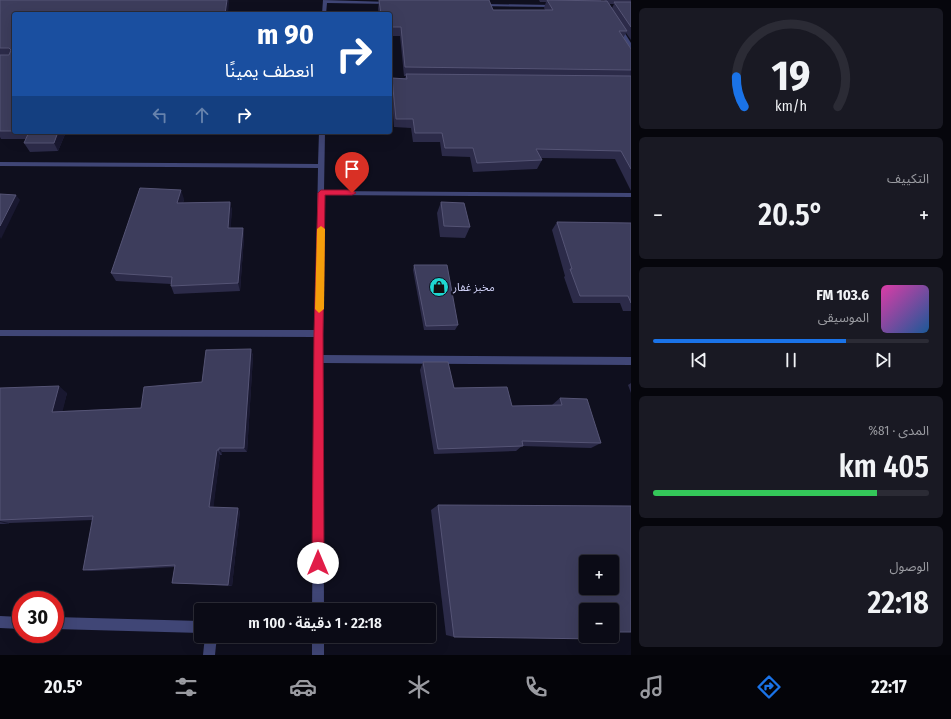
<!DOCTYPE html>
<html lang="ar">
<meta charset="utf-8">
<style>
:root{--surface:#0b0b16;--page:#191923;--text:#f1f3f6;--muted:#9a9ba1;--line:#2b2b35;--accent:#1a73e8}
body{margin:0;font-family:"Fira Sans Condensed","Noto Sans Arabic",sans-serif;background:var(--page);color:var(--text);direction:rtl;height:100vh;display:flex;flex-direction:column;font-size:15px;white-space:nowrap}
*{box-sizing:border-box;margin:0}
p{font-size:13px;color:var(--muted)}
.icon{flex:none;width:22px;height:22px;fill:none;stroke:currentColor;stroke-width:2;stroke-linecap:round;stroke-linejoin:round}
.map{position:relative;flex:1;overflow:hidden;direction:ltr}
.details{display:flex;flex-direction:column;gap:8px;padding:8px;background:#06060c;width:320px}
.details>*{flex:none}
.top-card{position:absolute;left:12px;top:12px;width:380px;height:122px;border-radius:4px;box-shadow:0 4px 16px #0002,0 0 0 1px var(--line);direction:rtl;background:#1a4fa0;color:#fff;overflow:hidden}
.tools{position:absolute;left:579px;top:555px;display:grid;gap:8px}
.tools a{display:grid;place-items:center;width:40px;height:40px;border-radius:4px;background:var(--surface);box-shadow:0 4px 16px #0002,0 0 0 1px var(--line);font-size:20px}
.speed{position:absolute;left:12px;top:591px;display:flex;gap:8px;font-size:20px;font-weight:700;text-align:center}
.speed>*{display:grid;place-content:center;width:52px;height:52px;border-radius:50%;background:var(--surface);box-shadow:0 4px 16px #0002,0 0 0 1px var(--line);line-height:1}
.speed .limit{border:6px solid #d22;background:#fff;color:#111}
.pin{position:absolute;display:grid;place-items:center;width:34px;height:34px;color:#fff;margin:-41px -17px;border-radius:50% 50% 50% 0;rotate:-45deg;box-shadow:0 0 4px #0007}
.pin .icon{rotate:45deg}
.me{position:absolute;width:44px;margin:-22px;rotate:0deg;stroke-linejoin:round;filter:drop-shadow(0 0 3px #0008)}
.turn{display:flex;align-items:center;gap:14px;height:84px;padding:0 12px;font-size:18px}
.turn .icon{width:52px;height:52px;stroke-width:2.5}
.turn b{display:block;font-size:28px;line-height:34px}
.lanes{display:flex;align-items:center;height:38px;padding:0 12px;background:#0003;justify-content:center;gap:20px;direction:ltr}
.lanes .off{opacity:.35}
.big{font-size:30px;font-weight:600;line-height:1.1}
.details .widget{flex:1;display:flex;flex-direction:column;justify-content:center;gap:6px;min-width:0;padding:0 14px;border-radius:6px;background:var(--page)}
.details .dial{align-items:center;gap:0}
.dial svg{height:104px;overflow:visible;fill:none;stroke:var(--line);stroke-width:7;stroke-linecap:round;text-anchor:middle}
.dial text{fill:var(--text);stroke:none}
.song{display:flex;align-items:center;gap:12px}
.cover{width:48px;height:48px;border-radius:6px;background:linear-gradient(135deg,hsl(320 70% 55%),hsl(210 70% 35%))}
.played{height:4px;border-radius:2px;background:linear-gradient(90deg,var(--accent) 70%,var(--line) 70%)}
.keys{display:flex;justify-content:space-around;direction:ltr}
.heat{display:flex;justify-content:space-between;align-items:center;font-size:22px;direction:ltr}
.charge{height:6px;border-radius:3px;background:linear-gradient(90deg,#34c759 81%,var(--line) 0)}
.trip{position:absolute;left:194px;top:603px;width:242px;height:40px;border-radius:4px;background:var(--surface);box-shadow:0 4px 16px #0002,0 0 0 1px var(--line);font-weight:600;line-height:40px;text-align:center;direction:rtl}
.tab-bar{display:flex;height:64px;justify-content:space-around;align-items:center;background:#040409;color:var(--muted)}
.tab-bar .icon{width:28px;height:28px}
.tab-bar .active{color:var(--accent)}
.tab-bar b{font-size:18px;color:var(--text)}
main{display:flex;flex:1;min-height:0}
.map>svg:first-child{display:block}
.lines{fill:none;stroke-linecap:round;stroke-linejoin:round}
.street{fill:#404676;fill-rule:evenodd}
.wall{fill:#2c2b49;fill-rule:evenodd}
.shaded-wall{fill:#191830}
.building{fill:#3d3d5c;stroke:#555475;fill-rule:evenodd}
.route{fill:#e11d48;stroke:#92132f}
.slow{fill:#f59e0b}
.labels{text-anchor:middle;stroke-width:4;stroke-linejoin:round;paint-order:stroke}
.poi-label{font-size:11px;fill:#d2d3f9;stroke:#0f0f1e;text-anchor:start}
</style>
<main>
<section class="details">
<div class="widget dial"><svg viewBox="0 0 100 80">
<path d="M14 69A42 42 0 1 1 86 69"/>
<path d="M14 69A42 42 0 0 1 8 46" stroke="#1a73e8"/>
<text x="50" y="56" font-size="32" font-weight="700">19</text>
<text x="50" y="72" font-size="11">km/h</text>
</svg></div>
<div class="widget"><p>التكييف</p>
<div class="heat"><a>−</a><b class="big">20.5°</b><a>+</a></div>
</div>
<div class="widget">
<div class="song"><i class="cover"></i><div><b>103.6 FM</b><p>الموسيقى</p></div></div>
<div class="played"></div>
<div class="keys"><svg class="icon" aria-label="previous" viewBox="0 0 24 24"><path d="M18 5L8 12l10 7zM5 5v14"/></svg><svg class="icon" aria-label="pause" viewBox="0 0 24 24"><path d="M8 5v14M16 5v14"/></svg><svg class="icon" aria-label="next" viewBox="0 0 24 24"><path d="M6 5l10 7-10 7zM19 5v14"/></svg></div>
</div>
<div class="widget"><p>المدى · 81%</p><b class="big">405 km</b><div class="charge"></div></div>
<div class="widget"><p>الوصول</p><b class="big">22:18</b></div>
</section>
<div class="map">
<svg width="631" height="655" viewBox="0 0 631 655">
<rect width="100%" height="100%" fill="#0f0f1e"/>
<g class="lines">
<g class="street">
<polygon points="323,0 390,2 392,3 390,4 327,3 326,14 322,14"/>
<polygon points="482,4 554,5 556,6 554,7 480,6 480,4"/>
<polygon points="617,27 621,27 631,43 631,49 628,47 617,28"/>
<polygon points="319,132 325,132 324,191 631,193 631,197 324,195 323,355 631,357 631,365 323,363 324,610 312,610 315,337 0,336 0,330 315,330 318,168 0,166 0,162 318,164"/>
<polygon points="0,616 21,617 21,629 0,628"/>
<polygon points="55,617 201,621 201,633 55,629"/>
<polygon points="205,636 217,636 215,655 203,655"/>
<rect x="312" y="636" width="12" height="19"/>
</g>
</g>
<g class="wall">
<polygon points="0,0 229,3 14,14 14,132 66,132 58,151 30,152 24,143 26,139 1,139 0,137"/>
<path d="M379 0 493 10H545L544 8 546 2H540L539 0H601V1H605L604 0H631V40L626 33 623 38 631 49V191L615 159 541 158 542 160 537 169 473 172 470 157 442 156 440 142H413L411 128 394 127 391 87 392 78H405L406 76H404L400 36H390V14H379L378 9ZM609 4H614L612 8Z"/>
<polygon points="89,132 123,132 122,134"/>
<polygon points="184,199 183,203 230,202 232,211 230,228 243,228 244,237 240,291 174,294 171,286 171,284 116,281 111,273"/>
<polygon points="441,202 470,227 465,238 440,237 437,213"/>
<polygon points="557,222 631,223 631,311 623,311 620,303 573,303 564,277 565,276 552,230"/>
<polygon points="414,265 458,325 455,330 424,330 413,270"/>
<polygon points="251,349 253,356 247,452 222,452 222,455 220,455 213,507 240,511 232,586 172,583 175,567 91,571 83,570 93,520 9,523 8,524 0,524 0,388 67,393 62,411 141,408 202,382"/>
<polygon points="423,362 454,388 512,406 552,405 560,398 601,443 591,448 522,446 516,451 434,454 420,370"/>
<polygon points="631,383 631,393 628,385"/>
<polygon points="438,505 612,610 454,637 446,635 431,510"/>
</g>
<g class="shaded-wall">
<polygon points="227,0 229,0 229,3 228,14 225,14"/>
<polygon points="58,132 66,132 58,151 54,143"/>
<polygon points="181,190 184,199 180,212 177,203"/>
<polygon points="16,195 20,200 1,239 0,237 0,226"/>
<polygon points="230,202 232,211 230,237 228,228"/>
<polygon points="243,228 244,237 240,291 238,283"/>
<polygon points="251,349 253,356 247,452 244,448"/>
<polygon points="59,386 67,393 61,418 52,412"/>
<polygon points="219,448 222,452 222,455 219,450"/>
<polygon points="217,450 220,455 213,511 209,507"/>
<polygon points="238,508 240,511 232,586 228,585"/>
<polygon points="0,521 9,523 8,524 0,522"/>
</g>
<g class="building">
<polygon points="0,0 227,0 225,14 14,14 14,131 0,131 0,55 9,55 11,50 9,48 0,48"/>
<polygon points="379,0 489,0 493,10 553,10 547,0 607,1 627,31 619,31 631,49 631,70 405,67 401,27 390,27 390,14 381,14"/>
<polygon points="614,2 631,2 631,27"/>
<polygon points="406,74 631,76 631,169 621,151 536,149 542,160 477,163 473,148 445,148 442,133 415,133 413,119 396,119 392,78 407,79"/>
<polygon points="29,132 58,132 54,143 24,143"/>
<polygon points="140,188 181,190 177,203 230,202 228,228 243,228 238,283 171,286 172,277 111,273"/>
<polygon points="0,194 16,195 0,226"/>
<polygon points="441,202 464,203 470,227 444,226"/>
<polygon points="557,222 631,223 631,303 628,296 580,296 570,269 572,269"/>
<polygon points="414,265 447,265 458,325 426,326"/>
<polygon points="251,349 244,448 219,448 219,450 217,450 209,507 238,508 228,585 172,583 175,565 83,570 93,516 0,520 0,388 59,386 52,412 141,408 144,387 202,382 206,350"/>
<polygon points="423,362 448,362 454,388 507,387 512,406 562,405 560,398 587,399 601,443 522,441 523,446 438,449"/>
<path d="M438 505 631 506V632H612V610H586V636H598L599 639 454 637ZM586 562H612V588H586Z"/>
</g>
<polygon class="route" points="321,190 352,190 356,193 352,195 325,195 323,334 324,563 322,567 318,569 314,567 312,563 314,334 318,193"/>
<polygon class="slow" points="321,226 325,229 324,309 319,313 315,309 317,229"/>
<defs>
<g id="shop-disc" transform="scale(1)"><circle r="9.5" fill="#1ed8d1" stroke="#0f0f1e"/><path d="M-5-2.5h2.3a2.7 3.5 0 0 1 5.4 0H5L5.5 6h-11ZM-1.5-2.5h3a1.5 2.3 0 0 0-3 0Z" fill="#111"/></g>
</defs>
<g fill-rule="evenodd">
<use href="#shop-disc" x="439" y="287"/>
</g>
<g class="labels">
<g class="poi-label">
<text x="453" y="291">مخبز غفار</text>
</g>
</g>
</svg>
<div class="tools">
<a>+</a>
<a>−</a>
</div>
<div class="speed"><div class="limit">30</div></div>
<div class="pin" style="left:352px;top:193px;background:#d93025"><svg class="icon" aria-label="arrive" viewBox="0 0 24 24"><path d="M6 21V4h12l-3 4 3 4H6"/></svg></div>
<svg class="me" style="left:318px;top:563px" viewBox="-20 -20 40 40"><circle r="19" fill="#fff"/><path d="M0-13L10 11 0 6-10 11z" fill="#e11d48"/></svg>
<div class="trip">22:18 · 1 دقيقة · 100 m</div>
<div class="top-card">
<div class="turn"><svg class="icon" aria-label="right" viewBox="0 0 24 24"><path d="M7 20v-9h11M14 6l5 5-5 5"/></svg><div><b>90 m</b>انعطف يمينًا</div></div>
<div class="lanes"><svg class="icon off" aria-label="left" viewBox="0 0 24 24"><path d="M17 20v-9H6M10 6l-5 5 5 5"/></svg><svg class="icon off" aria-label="ahead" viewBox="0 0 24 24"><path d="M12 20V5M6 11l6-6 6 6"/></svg><svg class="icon" aria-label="right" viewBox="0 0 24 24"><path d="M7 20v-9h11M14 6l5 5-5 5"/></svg></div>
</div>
</div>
</main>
<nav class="tab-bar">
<b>22:17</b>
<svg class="icon active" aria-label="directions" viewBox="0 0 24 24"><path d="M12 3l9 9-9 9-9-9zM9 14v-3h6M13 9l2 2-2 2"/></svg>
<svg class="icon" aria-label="music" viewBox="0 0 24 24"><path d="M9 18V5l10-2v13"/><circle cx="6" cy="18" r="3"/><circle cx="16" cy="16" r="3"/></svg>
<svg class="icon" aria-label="phone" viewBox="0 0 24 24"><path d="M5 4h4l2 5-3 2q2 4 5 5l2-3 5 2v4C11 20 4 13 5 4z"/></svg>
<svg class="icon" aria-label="climate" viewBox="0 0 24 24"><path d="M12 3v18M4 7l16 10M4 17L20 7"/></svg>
<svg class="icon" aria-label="car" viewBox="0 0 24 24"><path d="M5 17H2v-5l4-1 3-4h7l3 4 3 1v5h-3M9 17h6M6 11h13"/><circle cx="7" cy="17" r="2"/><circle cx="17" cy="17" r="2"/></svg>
<svg class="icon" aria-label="filters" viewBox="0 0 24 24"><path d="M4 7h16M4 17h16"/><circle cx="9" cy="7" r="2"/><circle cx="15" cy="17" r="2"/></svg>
<b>20.5°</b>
</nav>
